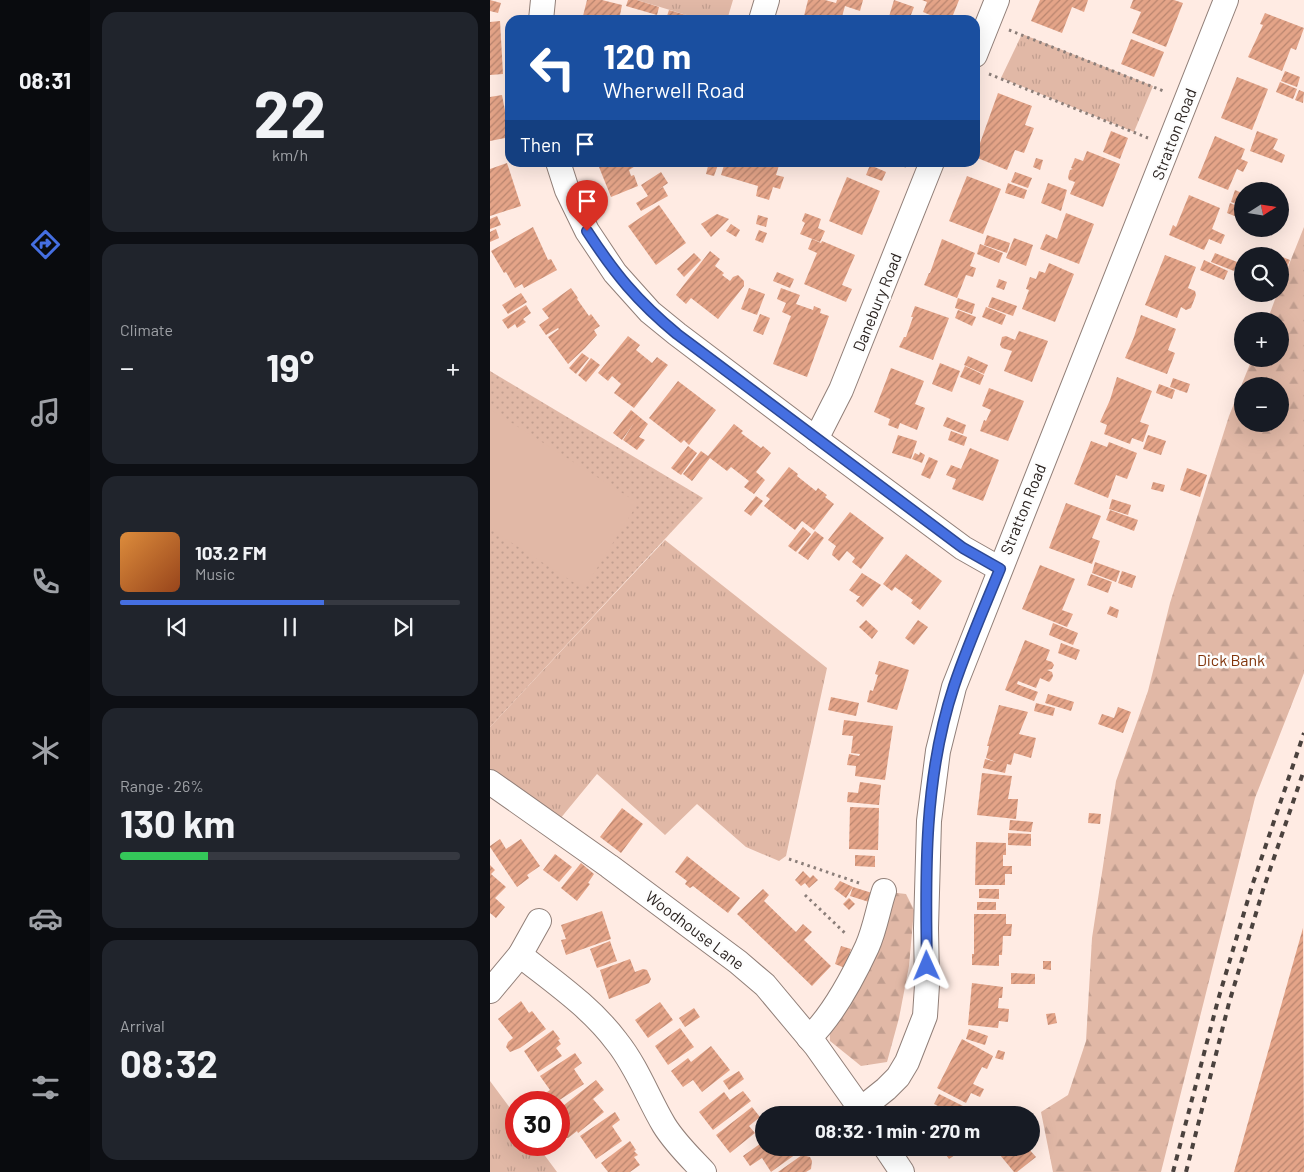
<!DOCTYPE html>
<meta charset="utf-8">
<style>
:root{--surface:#171b24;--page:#20242c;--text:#f1f3f6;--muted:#9ea1a6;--line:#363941;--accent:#456fe1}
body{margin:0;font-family:Barlow,sans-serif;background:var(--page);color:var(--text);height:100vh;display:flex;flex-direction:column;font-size:19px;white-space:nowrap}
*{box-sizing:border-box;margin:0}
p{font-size:16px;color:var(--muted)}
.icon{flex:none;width:28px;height:28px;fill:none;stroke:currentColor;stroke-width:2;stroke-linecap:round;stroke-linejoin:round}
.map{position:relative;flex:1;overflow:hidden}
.panel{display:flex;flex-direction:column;gap:12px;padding:12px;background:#0d0f14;width:400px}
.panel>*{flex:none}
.banner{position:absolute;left:15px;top:15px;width:475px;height:152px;border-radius:15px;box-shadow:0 5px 20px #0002;background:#1a4fa0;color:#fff;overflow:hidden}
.needle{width:32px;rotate:78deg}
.buttons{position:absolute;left:744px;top:182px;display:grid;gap:10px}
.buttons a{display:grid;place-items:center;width:55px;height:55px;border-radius:50%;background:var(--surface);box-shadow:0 5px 20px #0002;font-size:25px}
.speed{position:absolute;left:15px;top:1091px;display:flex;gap:10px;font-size:25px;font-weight:700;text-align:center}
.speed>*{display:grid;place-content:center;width:65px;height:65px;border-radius:50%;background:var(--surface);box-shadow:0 5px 20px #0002;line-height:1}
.speed .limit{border:8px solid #d22;background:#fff;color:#111}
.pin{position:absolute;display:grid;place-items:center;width:42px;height:42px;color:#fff;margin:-51px -21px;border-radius:50% 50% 50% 0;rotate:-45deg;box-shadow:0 0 5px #0007}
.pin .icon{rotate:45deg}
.me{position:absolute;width:55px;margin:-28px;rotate:359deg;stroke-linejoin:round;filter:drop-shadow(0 0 4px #0008)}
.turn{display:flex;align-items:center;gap:18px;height:105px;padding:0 15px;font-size:22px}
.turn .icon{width:65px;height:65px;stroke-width:2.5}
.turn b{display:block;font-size:35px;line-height:42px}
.then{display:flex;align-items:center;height:48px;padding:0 15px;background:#0003;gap:10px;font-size:19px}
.big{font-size:38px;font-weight:700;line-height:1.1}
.panel .widget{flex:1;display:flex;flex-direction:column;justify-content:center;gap:8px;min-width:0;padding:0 18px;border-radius:15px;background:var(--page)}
.panel .dial{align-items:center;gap:0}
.dial b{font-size:65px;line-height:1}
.song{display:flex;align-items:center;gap:15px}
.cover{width:60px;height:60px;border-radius:8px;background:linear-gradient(135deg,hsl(30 70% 55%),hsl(20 70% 35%))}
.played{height:5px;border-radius:2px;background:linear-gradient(90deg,var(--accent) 60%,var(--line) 60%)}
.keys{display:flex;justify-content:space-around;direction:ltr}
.heat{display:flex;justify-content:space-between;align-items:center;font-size:28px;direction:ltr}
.charge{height:8px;border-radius:4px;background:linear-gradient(90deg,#34c759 26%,var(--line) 0)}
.trip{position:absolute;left:265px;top:1106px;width:285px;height:50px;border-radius:25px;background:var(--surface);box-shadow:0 5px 20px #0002;font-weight:700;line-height:50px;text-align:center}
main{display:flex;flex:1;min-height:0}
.menu{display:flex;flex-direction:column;width:90px;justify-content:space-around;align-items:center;background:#090b0e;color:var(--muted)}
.menu .icon{width:35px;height:35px}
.menu .on{color:var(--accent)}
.menu b{font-size:22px;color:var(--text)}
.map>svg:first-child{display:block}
.grass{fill:url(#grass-tufts)}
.forest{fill:url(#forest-firs);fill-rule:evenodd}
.park{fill:url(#park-dots)}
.pitch{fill:#e1b8a6}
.building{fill:url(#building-hatch)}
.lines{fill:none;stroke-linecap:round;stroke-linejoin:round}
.minor-casing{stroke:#917f78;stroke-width:26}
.path{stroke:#8b7e79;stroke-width:3;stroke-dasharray:2.5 4;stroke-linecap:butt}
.minor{stroke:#fff;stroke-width:24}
.rail{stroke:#4b423e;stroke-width:4;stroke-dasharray:6 6;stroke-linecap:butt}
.route-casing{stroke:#2d4892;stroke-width:12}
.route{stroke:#456fe1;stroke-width:9}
.labels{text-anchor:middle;stroke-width:5;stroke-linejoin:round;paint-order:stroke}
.street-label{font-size:16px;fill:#2a2320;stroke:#fdfdfd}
.park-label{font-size:16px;fill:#81350c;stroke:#fdfdfd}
</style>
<main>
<nav class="menu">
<b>08:31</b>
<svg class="icon on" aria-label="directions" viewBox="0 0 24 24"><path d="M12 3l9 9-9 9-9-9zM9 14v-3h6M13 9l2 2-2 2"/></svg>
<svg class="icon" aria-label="music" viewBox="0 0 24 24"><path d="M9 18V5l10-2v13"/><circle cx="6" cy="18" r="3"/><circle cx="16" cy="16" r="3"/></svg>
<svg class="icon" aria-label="phone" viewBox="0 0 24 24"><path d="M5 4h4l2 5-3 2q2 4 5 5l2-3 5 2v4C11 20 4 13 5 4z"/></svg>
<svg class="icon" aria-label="climate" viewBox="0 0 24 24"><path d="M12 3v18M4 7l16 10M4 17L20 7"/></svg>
<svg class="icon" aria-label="car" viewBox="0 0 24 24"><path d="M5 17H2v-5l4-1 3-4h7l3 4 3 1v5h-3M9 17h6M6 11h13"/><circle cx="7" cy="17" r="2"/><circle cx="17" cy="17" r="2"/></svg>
<svg class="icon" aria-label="filters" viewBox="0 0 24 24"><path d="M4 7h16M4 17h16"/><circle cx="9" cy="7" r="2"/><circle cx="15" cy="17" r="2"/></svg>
</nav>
<section class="panel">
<div class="widget dial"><b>22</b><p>km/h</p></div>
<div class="widget"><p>Climate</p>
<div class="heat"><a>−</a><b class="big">19°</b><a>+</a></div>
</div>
<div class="widget">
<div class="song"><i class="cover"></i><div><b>103.2 FM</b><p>Music</p></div></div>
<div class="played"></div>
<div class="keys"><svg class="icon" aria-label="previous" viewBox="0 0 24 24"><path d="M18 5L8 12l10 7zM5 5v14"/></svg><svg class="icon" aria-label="pause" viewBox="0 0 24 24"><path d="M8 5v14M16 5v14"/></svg><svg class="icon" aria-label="next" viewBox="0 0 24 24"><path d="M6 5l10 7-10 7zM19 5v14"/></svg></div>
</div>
<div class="widget"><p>Range · 26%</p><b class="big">130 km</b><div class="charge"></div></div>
<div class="widget"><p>Arrival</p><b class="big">08:32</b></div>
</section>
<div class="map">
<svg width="814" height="1172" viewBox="0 0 814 1172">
<defs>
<pattern id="grass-tufts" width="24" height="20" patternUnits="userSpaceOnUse" patternTransform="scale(1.25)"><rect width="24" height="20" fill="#e1b8a6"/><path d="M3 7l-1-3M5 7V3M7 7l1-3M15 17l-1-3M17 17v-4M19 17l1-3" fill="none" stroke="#c19e8f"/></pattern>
<pattern id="forest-firs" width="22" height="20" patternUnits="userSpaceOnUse" patternTransform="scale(1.25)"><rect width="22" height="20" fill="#e1b8a6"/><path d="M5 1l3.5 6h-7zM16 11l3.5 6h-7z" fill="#c19e8f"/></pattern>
<pattern id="park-dots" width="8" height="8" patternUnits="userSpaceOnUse" patternTransform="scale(1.25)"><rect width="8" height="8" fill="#e1b8a6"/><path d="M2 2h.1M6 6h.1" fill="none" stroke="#c19e8f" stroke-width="1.8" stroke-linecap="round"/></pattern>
<pattern id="building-hatch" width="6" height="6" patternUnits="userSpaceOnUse" patternTransform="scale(1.25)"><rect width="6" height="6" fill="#e4a488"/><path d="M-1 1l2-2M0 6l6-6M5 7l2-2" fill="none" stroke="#b9856f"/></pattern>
</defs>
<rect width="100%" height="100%" fill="#ffebe3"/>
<g class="grass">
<polygon points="147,0 243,0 237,20 213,20"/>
<polygon points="532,34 663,86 644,132 511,78"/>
<polygon points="175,540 337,668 296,856 289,861 256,847 207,804 175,835 107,774 65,825 0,773 0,727"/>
<polygon points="0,1081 26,1116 26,1145 47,1145 67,1172 0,1172"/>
</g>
<g class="forest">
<path d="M814 227V673L765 798 671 1172H563L551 1112 578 1095 596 1041 602 938 626 781 658 691 680 603 739 416 762 359H790V321H777L787 294H790V287ZM752 386H790V424H752Z"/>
<polygon points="398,892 416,894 424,910 419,966 409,1018 397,1062 371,1066 340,1041 339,1013"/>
</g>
<polygon class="park" points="0,371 213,498 0,727"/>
<polygon class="pitch" points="0,409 148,503 94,589 0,529"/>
<g class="building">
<polygon points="0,0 11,3 8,13 0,11"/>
<polygon points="97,0 112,0 132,5 129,20 92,20"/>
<polygon points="138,0 147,0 169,7 167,15 136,6"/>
<polygon points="318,0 335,0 346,3 347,0 373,0 370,11 355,6 351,20 313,20"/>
<polygon points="404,0 424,7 419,20 398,20"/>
<polygon points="432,0 469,0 461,20 452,20 433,12 437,2"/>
<polygon points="550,0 598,0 594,12 582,7 572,33 541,21"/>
<polygon points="643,0 684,0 693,3 676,47 642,33 651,12 640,8"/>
<polygon points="179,10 196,15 195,20 176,19"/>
<polygon points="775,13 814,28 806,50 801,48 792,71 758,57 773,25 770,24"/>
<polygon points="10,21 13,74 0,75 0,22"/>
<polygon points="641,39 674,52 664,77 631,64"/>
<polygon points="795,71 810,77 807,87 791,81"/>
<polygon points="747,77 778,89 762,130 731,118"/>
<polygon points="790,82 807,89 803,99 786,92"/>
<polygon points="809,90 814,92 813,103 805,100"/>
<polygon points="508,93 542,106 535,125 544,128 534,153 525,150 517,170 485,157"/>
<polygon points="12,95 20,137 0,141 0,97"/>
<polygon points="621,131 638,138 630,159 613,152"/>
<polygon points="767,131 788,139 783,149 795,155 792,163 760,151"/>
<polygon points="725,136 755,149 751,159 758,162 753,172 747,169 738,190 708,178"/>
<polygon points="597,151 630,164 613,207 580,194 585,182 579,180 578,177 580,170 583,169 581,168 585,158 593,161"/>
<polygon points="546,158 553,160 550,170 543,167"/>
<polygon points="107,162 148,162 147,165 139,170 141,176 144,175 148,186 121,197"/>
<polygon points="219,162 229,162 224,176 216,174"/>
<polygon points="235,162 290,162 286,175 294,177 290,189 283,187 279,200 266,196 268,186 231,175"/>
<polygon points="17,163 31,206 0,216 0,169"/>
<polygon points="380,165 396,172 392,181 376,175"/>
<polygon points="171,172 178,183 168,190 173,187 178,196 151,211 146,203 158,196 151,185"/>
<polygon points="525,172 542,178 538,188 521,182"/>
<polygon points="477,176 511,189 493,234 459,221"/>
<polygon points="357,177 390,191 372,235 339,221"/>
<polygon points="518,183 537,190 534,199 515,193"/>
<polygon points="558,183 577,190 571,211 551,203"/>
<polygon points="745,190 752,193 752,206 741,202"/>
<polygon points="699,195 730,208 722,229 735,235 731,244 719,239 714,250 679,235 683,225 686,227"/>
<polygon points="740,203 752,208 752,219 737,213"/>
<polygon points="169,205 196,243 166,265 138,226"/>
<polygon points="315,213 331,219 328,228 335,231 330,242 310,234 315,223 312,221"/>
<polygon points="576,213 604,224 589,264 550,249 556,234 567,239"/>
<polygon points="227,214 239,219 221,237 211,224"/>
<polygon points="268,215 278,218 276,227 266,224"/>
<polygon points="7,216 11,225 0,229 0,219"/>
<polygon points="241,224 250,230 246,237 236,231"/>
<polygon points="43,227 58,260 61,259 67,270 34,288 32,284 25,288 16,272 14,273 1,251"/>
<polygon points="6,229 9,238 0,242 0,232"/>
<polygon points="269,230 277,233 273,243 265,240"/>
<polygon points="497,235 520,243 517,253 494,245"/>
<polygon points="524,238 543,245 536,266 516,258"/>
<polygon points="322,239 331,243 332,241 365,255 352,285 362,289 356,302 314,284 327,253 318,249"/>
<polygon points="452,239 485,253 480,266 486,268 483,277 476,275 467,298 434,285 439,273 440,273"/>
<polygon points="490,244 513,253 509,263 487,254"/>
<polygon points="220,251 230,259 225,266 234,273 232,275 240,281 243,277 248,275 254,281 254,286 228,319 201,298 196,304 186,295"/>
<polygon points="780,252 800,260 796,270 790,268 790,256 779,256"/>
<polygon points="204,253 211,260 194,277 187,269"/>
<polygon points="725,253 747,262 744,271 721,262"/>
<polygon points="675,255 706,267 698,288 705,291 706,295 701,308 696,310 691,307 687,318 655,305"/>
<polygon points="714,260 738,271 734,280 710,270"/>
<polygon points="559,263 584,274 565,322 532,309 539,290 536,289 540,277 546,279 549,271 555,273"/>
<polygon points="287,272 304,279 300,288 283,281"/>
<polygon points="509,279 517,282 514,290 506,287"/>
<polygon points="81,288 88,298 87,299 99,316 101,314 110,326 104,330 107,335 95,348 78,364 58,337 69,329 68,328 56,335 49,325 59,318 52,309"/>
<polygon points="259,288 275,294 267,315 251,309"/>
<polygon points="291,288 310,295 306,304 323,310 324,306 331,309 330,313 339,316 317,377 283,364 301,316 292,312 296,303 287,299"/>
<polygon points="31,293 37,302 18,314 12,305"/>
<polygon points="502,297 527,306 523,316 498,307"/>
<polygon points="468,298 485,304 482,314 465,308"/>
<polygon points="36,305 41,313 33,319 36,322 27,328 25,324 18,329 12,320"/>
<polygon points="425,306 459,318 443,360 409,347 414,337 416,337 423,317 421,317"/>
<polygon points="496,307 516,315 512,325 492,317"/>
<polygon points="468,310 486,317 482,326 465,318"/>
<polygon points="270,314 280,318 273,335 263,331"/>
<polygon points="651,315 686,329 678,350 685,353 677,374 635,358 644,337"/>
<polygon points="529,331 558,341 542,382 514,371 522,351 512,348 510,345 512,337 516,336 525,340"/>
<polygon points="138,336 150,345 146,350 162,363 167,357 178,365 144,408 124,393 131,384 122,376 118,381 108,373"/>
<polygon points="92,353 99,358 86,374 79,368"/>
<polygon points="478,356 498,365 494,374 474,365"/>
<polygon points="101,358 110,365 96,382 88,375"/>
<polygon points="450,363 470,371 462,392 442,384"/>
<polygon points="475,366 494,375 490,385 470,377"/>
<polygon points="401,368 434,381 425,404 435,408 427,430 410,423 408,429 398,425 400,419 384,412"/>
<polygon points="627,377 662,391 650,422 659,425 653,442 642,438 640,444 614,434 617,425 610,422 620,400"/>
<polygon points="683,378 700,384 697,393 680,387"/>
<polygon points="188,381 226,410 199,445 194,440 191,443 159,418"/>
<polygon points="669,384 685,390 682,399 666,393"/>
<polygon points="499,388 534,401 518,441 490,431 494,420 496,421 501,410 492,406"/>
<polygon points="141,410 158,424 149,437 155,440 147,450 133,440 144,423 132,440 123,433"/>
<polygon points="457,417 476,425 473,434 453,426"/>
<polygon points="244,424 253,431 251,433 271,448 273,446 281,453 266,472 275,480 264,494 254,487 259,481 241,467 237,471 220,458 202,481 193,474 211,451 218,456"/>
<polygon points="461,431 477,437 474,446 458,440"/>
<polygon points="408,435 427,441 421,459 402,453"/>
<polygon points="658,435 676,441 671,455 653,449"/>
<polygon points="601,441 617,447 619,442 647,453 637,479 626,475 618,498 584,484"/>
<polygon points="198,446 207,453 191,475 181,468"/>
<polygon points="480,448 509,460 493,501 462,489 466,479 456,475 461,465 471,469"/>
<polygon points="430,452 435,455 432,463 422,459 425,453 429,455"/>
<polygon points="439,457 448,461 440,479 431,475"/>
<polygon points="299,467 308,474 307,476 326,491 328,488 337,495 335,497 344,504 324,530 312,521 305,530 274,506 280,499 276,496"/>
<polygon points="697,468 717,475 710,497 690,490"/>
<polygon points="663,482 675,485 673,492 661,489"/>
<polygon points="266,496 273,501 261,516 254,511"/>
<polygon points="622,499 641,505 638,515 619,509"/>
<polygon points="576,503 611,516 602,538 610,541 602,564 559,548"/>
<polygon points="620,510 648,520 644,531 616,520"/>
<polygon points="360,512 394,538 371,569 362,562 365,558 357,551 349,561 342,555 343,551 346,546 338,540"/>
<polygon points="313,527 321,534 306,552 298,546"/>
<polygon points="325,531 334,538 318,560 308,553"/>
<polygon points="416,554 452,581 430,610 421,603 423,600 405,587 402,591 393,584"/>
<polygon points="605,562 630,571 626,582 602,573"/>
<polygon points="550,565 585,579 572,610 583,614 577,627 532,609"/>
<polygon points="632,571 646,576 642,588 628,583"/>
<polygon points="372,573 391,585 373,607 366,601 370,596 368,596 359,590"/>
<polygon points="601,574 622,582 618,593 597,585"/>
<polygon points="620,606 629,610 627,618 617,614"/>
<polygon points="376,620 388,631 382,639 369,627"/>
<polygon points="428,620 438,627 424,645 415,638"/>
<polygon points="563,623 588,633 583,645 559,635"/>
<polygon points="535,640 560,650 556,660 562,662 564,665 562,669 557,670 562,672 563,676 561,680 559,682 550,678 546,688 528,681 527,684 548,692 544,701 515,690"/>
<polygon points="571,643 590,650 586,660 568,653"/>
<polygon points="389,661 419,670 407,710 377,702 380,690 383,691 388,675 385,674"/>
<polygon points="558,694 584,702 581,711 555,703"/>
<polygon points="341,697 369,703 366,716 338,710"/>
<polygon points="546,703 565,708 563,716 544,711"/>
<polygon points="509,705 538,712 529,734 546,738 541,758 524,753 521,765 517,764 515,773 493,768 495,759 506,762 496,758 499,746 497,746"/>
<polygon points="628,707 641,712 633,733 608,724 612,714 624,718"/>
<polygon points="354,720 403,726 395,780 365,776 366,766 357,765 359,754 369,756 370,754 361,753 363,736 352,735"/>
<polygon points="492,773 522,776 518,799 528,799 526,819 487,815"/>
<polygon points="370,782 391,785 389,805 357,802 358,792 368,793"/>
<polygon points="360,807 389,808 388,850 359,849"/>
<polygon points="132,808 153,824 131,853 110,837"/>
<polygon points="599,813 611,814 610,824 598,823"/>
<polygon points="520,820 543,822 541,832 519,830"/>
<polygon points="518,833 541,834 541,846 518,845"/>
<polygon points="10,839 16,849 31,839 50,866 37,875 39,878 27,887 0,847 0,846"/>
<polygon points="486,842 516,843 516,855 513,855 513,866 522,866 522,874 515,874 515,885 485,885"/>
<polygon points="65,854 82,867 69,882 53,870"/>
<polygon points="365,855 385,856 385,867 365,866"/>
<polygon points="197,856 250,898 238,913 203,886 200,888 195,884 197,881 185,872"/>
<polygon points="91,863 104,874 98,883 100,884 87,901 71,888"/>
<polygon points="0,865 5,870 1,874 16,887 5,898 15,907 6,918 0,913"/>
<polygon points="313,871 320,878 323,875 328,880 319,888 315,883 311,886 305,880"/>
<polygon points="350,881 363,887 382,893 379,902 360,896 363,887 356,898 344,889"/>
<polygon points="273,889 279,895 274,901 306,932 313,924 322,932 314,940 341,966 322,986 247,914"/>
<polygon points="489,889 509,889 509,899 489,898"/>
<polygon points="359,898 365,904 359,910 353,904"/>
<rect x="487" y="902" width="19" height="8"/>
<polygon points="112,911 121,939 76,955 71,940 76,939 71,925"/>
<polygon points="484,914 516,914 516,924 522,924 521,936 513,936 512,955 509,955 509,966 482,965 482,954 484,954"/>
<polygon points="813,928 814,1172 744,1172"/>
<polygon points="120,941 127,961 107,968 100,949"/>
<polygon points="351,946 361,949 355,968 345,964"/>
<polygon points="140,959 145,972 153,969 157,970 161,979 159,983 119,999 110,970"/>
<polygon points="553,961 561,961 561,970 553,969"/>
<polygon points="521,973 545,974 545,984 521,984"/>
<polygon points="482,983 513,987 512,998 509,998 508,1008 519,1009 518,1022 509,1021 508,1028 478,1025"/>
<polygon points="31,1001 39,1013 42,1011 56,1029 30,1048 20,1052 16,1047 18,1042 23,1038 8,1019"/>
<polygon points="170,1002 183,1020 158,1038 145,1020"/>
<polygon points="204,1008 210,1017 195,1027 189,1018"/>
<polygon points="565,1013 567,1023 558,1025 556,1014"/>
<polygon points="190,1028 204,1047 178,1065 165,1046"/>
<polygon points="479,1029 498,1036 495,1045 476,1039"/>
<polygon points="63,1030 70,1039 68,1040 71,1044 66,1048 72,1056 48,1072 34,1051"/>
<polygon points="472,1039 503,1056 497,1069 492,1067 483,1084 494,1089 490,1097 481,1093 476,1103 447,1088"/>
<polygon points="221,1046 240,1070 212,1092 203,1080 193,1087 181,1071 198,1058 201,1062"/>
<polygon points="508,1050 515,1052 513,1060 505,1058"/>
<polygon points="85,1053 92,1063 84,1069 94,1084 68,1101 56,1102 53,1095 60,1090 50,1076"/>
<polygon points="249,1071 254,1079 239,1090 233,1081"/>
<polygon points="106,1080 114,1090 103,1099 114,1112 88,1133 87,1131 78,1138 74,1138 69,1132 69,1127 78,1121 69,1109"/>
<polygon points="253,1091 261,1101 223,1130 209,1112 234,1092 240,1100"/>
<polygon points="449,1094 485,1112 483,1115 466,1115 444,1104"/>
<polygon points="262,1107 270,1117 259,1126 265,1133 240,1153 226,1135"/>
<polygon points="125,1112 130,1120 122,1126 132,1141 106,1159 90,1136"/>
<polygon points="140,1141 146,1150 144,1151 148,1155 144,1157 150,1165 140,1172 118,1172 111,1163"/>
<polygon points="274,1141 274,1148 302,1148 306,1154 281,1172 272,1158 260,1166 253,1156"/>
<polygon points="451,1148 475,1148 459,1159"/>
<polygon points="501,1148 538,1148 546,1157 527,1172 524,1172 510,1155 508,1156"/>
<polygon points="312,1155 320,1157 322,1161 321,1169 316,1172 288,1172"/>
</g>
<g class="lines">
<g class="minor-casing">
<g id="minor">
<polyline points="51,20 53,0"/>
<polyline points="271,20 277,0"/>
<polyline points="485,55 507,0"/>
<polyline points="68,162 77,190 97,231 125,273 160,312 187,334 326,439 473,548 510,569"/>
<polyline points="326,439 351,390 442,162"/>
<polyline points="0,782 119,866 248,962 275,985 326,1046 375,1115"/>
<path d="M30 955C64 982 101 1007 127 1042 147 1067 158 1098 174 1125 185 1143 200 1157 214 1172"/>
<polyline points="0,991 30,955 49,921"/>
<path d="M319 1038C342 1016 364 975 377 947 385 929 388 909 394 891"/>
<polyline points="371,1109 396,1089 408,1077 417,1062 435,1016 437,985 436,928 439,821 448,751 464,687 736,0"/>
<polyline points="396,1148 412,1172"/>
</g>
</g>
<g class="path">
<polyline points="519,30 676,92"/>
<polyline points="499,74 658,138"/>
<polyline points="402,162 416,166"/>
<polyline points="299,859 372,884"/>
<polyline points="315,895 357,935"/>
</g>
<use href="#minor" class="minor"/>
<g class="rail">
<polyline points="683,1172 728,1000 762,886 814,733"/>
<polyline points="696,1172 739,1003 773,890 814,770"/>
</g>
</g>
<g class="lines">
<g class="route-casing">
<path id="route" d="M97 231C125 274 147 301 187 334L473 548 510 569C494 608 477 647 464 686 434 776 435 873 437 966"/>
</g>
<use href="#route" class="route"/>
</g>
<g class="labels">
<g class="street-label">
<text transform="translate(684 134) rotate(-69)" y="6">Stratton Road</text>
<text transform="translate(387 302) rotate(-68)" y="6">Danebury Road</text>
<text transform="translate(533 509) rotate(-68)" y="6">Stratton Road</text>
<text transform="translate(205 930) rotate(37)" y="6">Woodhouse Lane</text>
</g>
<g class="park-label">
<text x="741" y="666">Dick Bank</text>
</g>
</g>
</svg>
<div class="buttons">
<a><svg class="needle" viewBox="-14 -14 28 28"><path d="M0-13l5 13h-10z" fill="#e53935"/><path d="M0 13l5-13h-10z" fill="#9ea1a6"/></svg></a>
<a><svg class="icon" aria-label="search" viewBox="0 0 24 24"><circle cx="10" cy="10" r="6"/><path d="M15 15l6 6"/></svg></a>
<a>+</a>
<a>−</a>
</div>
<div class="speed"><div class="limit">30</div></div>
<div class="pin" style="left:97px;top:231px;background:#d93025"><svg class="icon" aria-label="arrive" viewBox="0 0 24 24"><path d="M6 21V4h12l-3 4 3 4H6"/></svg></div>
<svg class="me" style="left:437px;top:966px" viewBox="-20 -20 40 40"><path d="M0-17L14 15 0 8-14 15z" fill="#456fe1" stroke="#fff" stroke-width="4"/></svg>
<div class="trip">08:32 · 1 min · 270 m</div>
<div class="banner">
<div class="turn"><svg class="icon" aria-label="left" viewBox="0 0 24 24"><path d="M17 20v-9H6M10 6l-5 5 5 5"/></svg><div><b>120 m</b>Wherwell Road</div></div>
<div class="then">Then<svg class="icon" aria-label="arrive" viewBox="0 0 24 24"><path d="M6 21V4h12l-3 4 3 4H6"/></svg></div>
</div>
</div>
</main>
